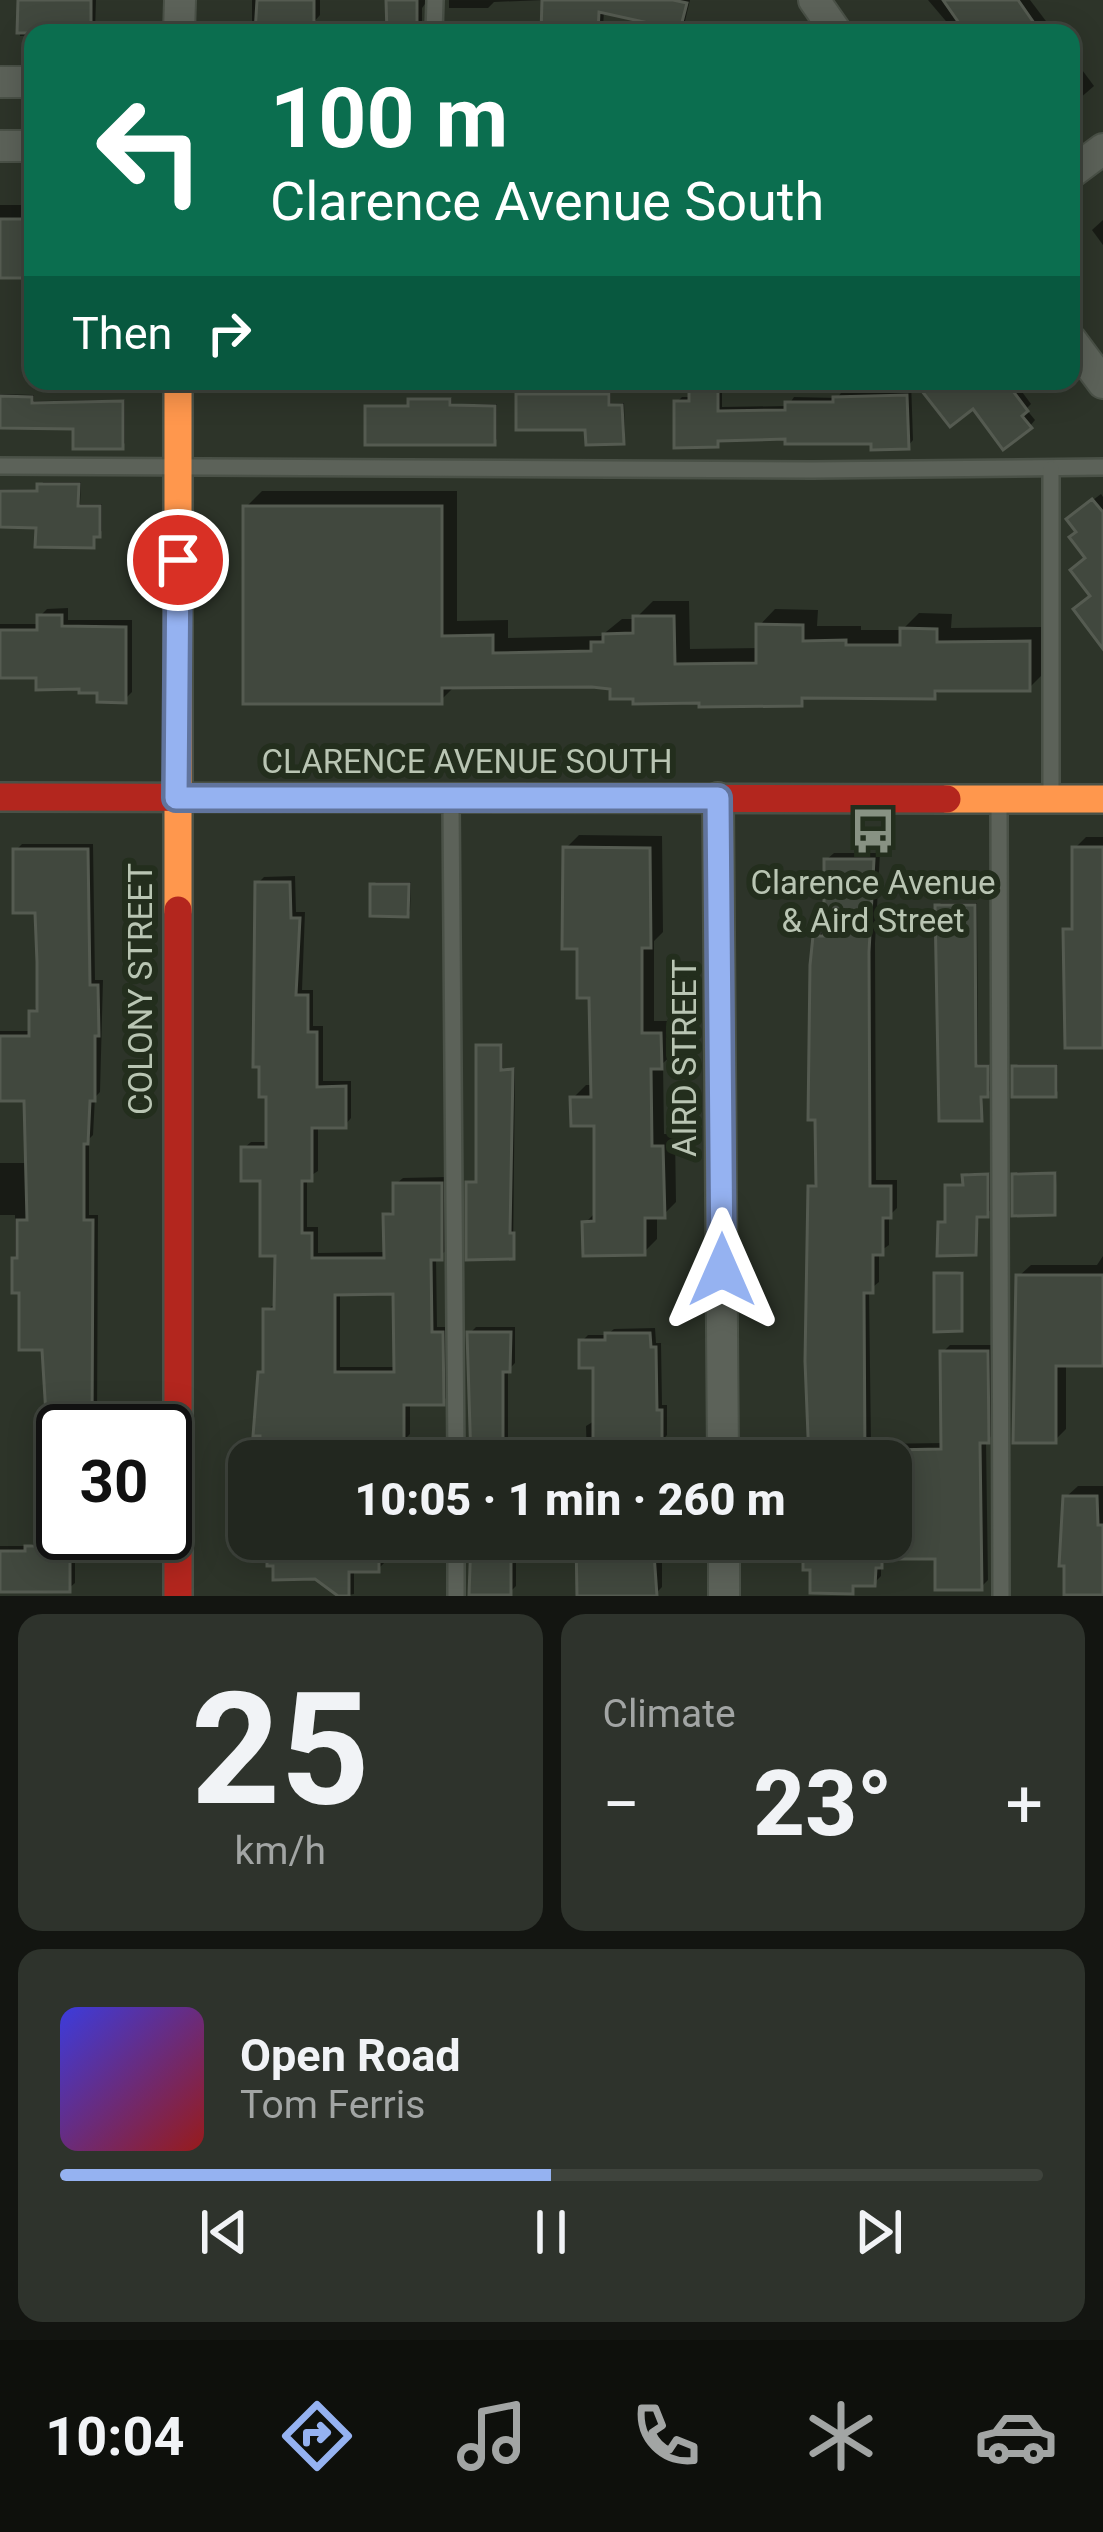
<!DOCTYPE html>
<meta charset="utf-8">
<style>
:root{--surface:#22271f;--page:#2e332c;--text:#f1f3f6;--muted:#a2a5a4;--line:#3f443d;--accent:#95b2f1}
body{margin:0;font-family:Roboto,sans-serif;background:var(--page);color:var(--text);height:100vh;display:flex;flex-direction:column;font-size:45px;white-space:nowrap}
*{box-sizing:border-box;margin:0}
p{font-size:39px;color:var(--muted)}
.icon{flex:none;width:66px;height:66px;fill:none;stroke:currentColor;stroke-width:2;stroke-linecap:round;stroke-linejoin:round}
.map{position:relative;height:1596px;overflow:hidden}
.sheet{display:flex;flex-direction:column;gap:18px;padding:18px;background:#131511;flex:1}
.sheet>*{flex:none}
.top-card{position:absolute;left:24px;top:24px;width:1056px;height:366px;border-radius:24px;box-shadow:0 6px 30px #0003,0 0 0 3px var(--line);background:#0b6e4f;color:#fff;overflow:hidden}
.speed{position:absolute;left:36px;top:1404px;display:flex;gap:24px;font-size:60px;font-weight:700;text-align:center}
.speed>*{display:grid;place-content:center;width:156px;height:156px;border-radius:50%;background:var(--surface);box-shadow:0 6px 30px #0003,0 0 0 3px var(--line);line-height:1}
.speed .limit{border:6px solid #111;border-radius:18px;background:#fff;color:#111}
.pin{position:absolute;display:grid;place-items:center;width:102px;height:102px;color:#fff;margin:-51px;border:6px solid #fff;border-radius:50%;box-shadow:0 3px 12px #0007}
.me{position:absolute;width:132px;margin:-66px;rotate:0deg;stroke-linejoin:round;filter:drop-shadow(0 0 9px #0008)}
.turn{display:flex;align-items:center;gap:42px;height:252px;padding:0 48px;font-size:54px}
.turn .icon{width:156px;height:156px;stroke-width:2.5}
.turn b{display:block;font-size:84px;line-height:102px}
.then{display:flex;align-items:center;height:114px;padding:0 48px;background:#0003;gap:24px;font-size:45px}
.big{font-size:90px;font-weight:800;line-height:1.1}
.sheet .widget{flex:1;display:flex;flex-direction:column;justify-content:center;gap:18px;min-width:0;padding:0 42px;border-radius:24px;background:var(--page)}
.sheet .dial{align-items:center;gap:0}
.dial b{font-size:156px;line-height:1}
.song{display:flex;align-items:center;gap:36px}
.cover{width:144px;height:144px;border-radius:18px;background:linear-gradient(135deg,hsl(240 70% 55%),hsl(0 70% 35%))}
.played{height:12px;border-radius:6px;background:linear-gradient(90deg,var(--accent) 50%,var(--line) 50%)}
.keys{display:flex;justify-content:space-around;direction:ltr}
.heat{display:flex;justify-content:space-between;align-items:center;font-size:66px;direction:ltr}
.sheet .tiles{flex:1;display:grid;gap:18px;grid-template-columns:1fr 1fr}
.widget:last-child{grid-column:span 2}
.trip{position:absolute;left:228px;top:1440px;width:684px;height:120px;border-radius:24px;background:var(--surface);box-shadow:0 6px 30px #0003,0 0 0 3px var(--line);font-weight:800;line-height:120px;text-align:center}
.tabs{display:flex;height:192px;justify-content:space-around;align-items:center;background:#0e100c;color:var(--muted)}
.tabs .icon{width:84px;height:84px}
.tabs .selected{color:var(--accent)}
.tabs b{font-size:54px;color:var(--text)}
.map>svg:first-child{display:block}
.shadow{fill:#0007;fill-rule:evenodd}
.building{fill:#41483e;stroke:#555b51;stroke-width:3;fill-rule:evenodd}
.lines{fill:none;stroke-linecap:round;stroke-linejoin:round}
.lane-casing{stroke:#4a5147;stroke-width:20}
.street-casing{stroke:#4a5147;stroke-width:34}
.slow-casing{stroke:#4a5147;stroke-width:32}
.jam-casing{stroke:#4a5147;stroke-width:32}
.lane{stroke:#5c6259;stroke-width:15}
.street{stroke:#5c6259;stroke-width:30}
.slow{stroke:#ff974d;stroke-width:27}
.jam{stroke:#b3261e;stroke-width:27}
.route-casing{stroke:#61749d;stroke-width:30}
.route{stroke:#95b2f1;stroke-width:21}
.labels{text-anchor:middle;stroke-width:12;stroke-linejoin:round;paint-order:stroke}
.street-label{font-size:33px;fill:#b9c5b3;stroke:#232e1d}
.poi-label{font-size:33px;fill:#b9c5b3;stroke:#232e1d}
</style>
<div class="map">
<svg width="1103" height="1596" viewBox="0 0 1103 1596">
<rect width="100%" height="100%" fill="#2d3429"/>
<g class="shadow">
<polygon points="21,0 96,0 95,31 20,36"/>
<polygon points="252,0 320,0 320,15 313,23 302,23 296,33 258,33 258,21 252,21"/>
<polygon points="389,0 428,0 422,8 422,24 416,30"/>
<polygon points="449,0 690,0 685,21 679,27 604,10 603,29 599,33 544,33 545,0 494,2 488,8 449,8"/>
<polygon points="928,0 1030,0 1055,33 956,33"/>
<polygon points="1071,55 1094,86 1071,106"/>
<polygon points="0,205 33,205 33,278 0,277"/>
<polygon points="1103,220 1103,245 1092,230"/>
<polygon points="692,381 722,381 722,407 788,406 794,397 837,398 841,393 857,393 872,381 911,381 913,440 908,446 788,436 723,438 717,444 677,402 682,397 692,397"/>
<polygon points="918,381 1014,381 1031,404 1026,409 1035,420 1030,426"/>
<polygon points="522,392 611,392 611,404 624,403 625,438 622,441 588,427 519,396"/>
<polygon points="0,394 34,395 34,401 125,400 125,443 122,446 76,426 0,425"/>
<polygon points="414,398 452,398 452,404 497,404 497,439 494,442 368,408 411,405"/>
<polygon points="43,482 81,482 80,504 102,504 102,531 96,534 93,545 39,525 0,524 0,489 40,490"/>
<polygon points="262,491 457,491 457,621 508,620 508,638 601,636 622,619 635,619 653,601 689,601 690,649 759,648 759,626 775,609 818,610 817,626 861,626 861,630 902,630 919,613 952,614 951,628 1044,627 1045,672 1029,688 942,688 934,696 808,695 801,703 702,700 613,686 456,685 440,701 246,507"/>
<polygon points="1101,494 1103,497 1103,644 1077,512"/>
<polygon points="68,608 68,620 132,620 132,692 124,700 39,675 0,675 0,624 40,624 40,616 47,609"/>
<polygon points="579,835 662,836 663,932 654,941 654,1021 673,1021 674,1053 663,1063 664,1134 675,1134 676,1202 663,1215 657,1215 657,1239 644,1252 585,1223 597,1211 597,1123 573,1098 586,1085 593,1085 592,995 580,946 566,848"/>
<polygon points="1086,837 1103,837 1103,1045 1066,931 1075,923 1075,848"/>
<polygon points="22,844 93,844 95,980 103,980 100,1092 95,1097 93,1135 89,1139 89,1215 98,1215 97,1426 102,1426 102,1431 63,1431 63,1533 81,1533 81,1557 75,1563 75,1583 68,1589 0,1589 0,1546 29,1546 40,1541 39,1485 49,1478 45,1347 22,1290 15,1290 15,1215 0,1215 0,1163 27,1163 27,1098 0,1098 0,1031 32,1031 32,1012 38,1006 38,910 16,850"/>
<polygon points="834,853 880,853 875,943 876,1180 897,1180 897,1208 889,1216 889,1245 879,1252 879,1282 869,1290 871,1444 944,1443 943,1352 950,1345 994,1345 995,1433 986,1441 988,1580 981,1587 938,1556 888,1556 881,1564 881,1576 874,1583 859,1583 851,1591 813,1567 806,1539 891,1539 891,1461 810,1461 811,1187 819,1180 816,938 826,930 826,860"/>
<path d="M295 876 296 912H305L302 990H313V1026H323V1081H351V1118L345 1125H318V1171L307 1178V1227H318V1253L387 1252 386 1215 396 1209V1184L403 1178 447 1177 448 1250 436 1257 437 1327H448L449 1395 442 1402H410V1434L403 1441 369 1440V1461H285V1442L260 1374 266 1368V1310L277 1303 278 1253 263 1178 244 1148 251 1142H269L258 883 264 877ZM396 1291 395 1367H340V1292Z"/>
<polygon points="376,882 411,882 410,911 407,914 373,885"/>
<polygon points="941,903 977,903 978,1064 989,1064 990,1091 983,1094 981,1118 938,906"/>
<polygon points="482,1044 503,1044 503,1068 515,1068 513,1256 469,1184 479,1180"/>
<polygon points="1018,1064 1058,1064 1058,1091 1055,1094 1015,1067"/>
<polygon points="1018,1172 1057,1172 1054,1212 1015,1175"/>
<polygon points="968,1173 990,1173 990,1211 979,1214 975,1252 941,1223 948,1220 948,1186 966,1183"/>
<polygon points="1103,1256 1103,1363 1066,1363 1066,1429 1055,1440 1019,1276 1031,1265 1097,1265"/>
<polygon points="963,1271 963,1325 960,1328 937,1275"/>
<polygon points="476,1327 515,1327 515,1363 508,1370 508,1441 520,1441 520,1461 473,1461 470,1333"/>
<polygon points="655,1328 656,1343 661,1343 662,1405 667,1405 667,1435 662,1441 662,1461 587,1461 586,1426 596,1420 596,1365 582,1341 588,1335 607,1335 614,1329"/>
<polygon points="1078,1486 1103,1486 1103,1592 1066,1497"/>
<polygon points="270,1539 384,1539 385,1562 378,1569 354,1569 354,1594 343,1596"/>
<polygon points="473,1539 516,1539 516,1586 510,1592"/>
<polygon points="569,1539 662,1539 662,1587 656,1593 579,1557 569,1557"/>
</g>
<g class="building">
<polygon points="18,0 91,0 91,33 17,33"/>
<polygon points="257,0 314,0 314,26 296,26 296,33 255,33"/>
<polygon points="386,0 417,0 417,33 387,33"/>
<polygon points="542,0 673,0 687,3 680,30 599,12 598,33 541,33"/>
<polygon points="943,0 1018,0 1041,33 966,33"/>
<rect x="0" y="219" width="33" height="59"/>
<polygon points="689,381 718,381 718,411 785,410 785,402 833,402 833,397 907,395 909,449 871,450 871,444 785,444 785,439 718,441 718,447 674,448 674,401 689,401"/>
<polygon points="914,381 1010,381 1007,383 1028,411 1022,416 1032,428 1003,450 973,409 950,427"/>
<polygon points="516,394 609,394 609,405 622,405 624,444 586,445 585,430 516,430"/>
<polygon points="0,396 32,397 32,403 123,401 123,449 73,449 73,429 0,428"/>
<polygon points="408,399 450,399 450,405 495,406 495,445 365,445 365,406 408,406"/>
<polygon points="37,484 79,484 78,506 100,506 100,537 94,537 94,548 35,547 36,528 0,527 0,491 37,491"/>
<polygon points="1092,499 1103,512 1103,649 1073,609 1090,596 1070,570 1085,558 1069,537 1076,532 1066,519"/>
<polygon points="243,506 442,506 442,636 493,635 493,653 591,651 591,642 603,642 603,634 633,633 633,616 674,616 675,664 756,663 756,624 803,625 803,641 846,640 846,645 900,645 900,628 937,629 937,642 1030,641 1030,691 935,691 935,699 802,698 802,706 699,707 699,703 633,704 633,699 610,699 610,689 592,687 442,688 442,704 243,704"/>
<polygon points="37,615 62,615 62,626 126,627 126,703 97,702 97,693 79,693 79,689 36,690 36,678 0,678 0,630 37,630"/>
<polygon points="563,847 650,848 651,948 642,948 642,1033 661,1033 662,1069 651,1069 652,1146 663,1146 665,1218 645,1218 645,1255 583,1256 582,1222 594,1221 594,1126 571,1126 570,1097 591,1097 589,998 577,998 577,949 562,949"/>
<polygon points="1072,847 1103,847 1103,1048 1065,1048 1063,929 1072,929"/>
<polygon points="13,849 88,849 90,985 98,985 99,1036 95,1036 95,1101 90,1101 88,1144 84,1144 84,1220 93,1220 92,1431 47,1431 42,1350 19,1350 19,1293 12,1293 12,1258 17,1258 17,1220 27,1220 24,1101 0,1101 0,1036 29,1036 29,1011 37,1011 37,962 35,913 13,913"/>
<polygon points="824,859 874,859 869,952 870,1186 891,1186 891,1218 883,1218 883,1255 873,1255 873,1293 864,1293 865,1461 809,1461 805,1361 808,1186 816,1186 815,1120 808,1120 810,965 813,936 824,936"/>
<path d="M255 882H290L291 918H300L296 995H308V1032H317V1087L346 1086V1128H312V1181H302V1233H312V1258H384L383 1214H393V1183H442V1260H431L432 1332H443L444 1405H404V1444L315 1443V1460L282 1461V1445H260V1436H253L258 1372H263V1309H274L275 1256H260V1181H241V1147H266V1097H259V1067H253ZM393 1294 394 1372H335V1295Z"/>
<polygon points="370,884 409,884 408,917 370,916"/>
<polygon points="935,905 975,905 976,1066 988,1066 988,1097 981,1097 982,1121 939,1121"/>
<polygon points="476,1045 501,1045 501,1070 513,1069 510,1233 514,1233 514,1259 466,1260 466,1182 476,1182"/>
<rect x="1012" y="1066" width="44" height="31"/>
<polygon points="1055,1173 1055,1215 1012,1216 1012,1174"/>
<polygon points="988,1174 988,1217 977,1217 976,1255 937,1256 938,1222 945,1222 945,1185 963,1185 962,1175"/>
<polygon points="934,1273 962,1273 962,1331 934,1332"/>
<polygon points="1016,1275 1103,1275 1103,1366 1056,1366 1056,1443 1013,1443"/>
<polygon points="467,1332 511,1332 510,1372 503,1372 503,1461 471,1461"/>
<polygon points="605,1333 650,1333 651,1347 656,1347 657,1410 662,1410 662,1444 655,1445 655,1461 609,1461 608,1446 593,1446 593,1368 579,1368 579,1340 605,1340"/>
<polygon points="940,1351 988,1351 989,1443 980,1443 982,1590 935,1590 935,1559 891,1559 891,1450 941,1449"/>
<polygon points="63,1483 63,1546 70,1546 70,1592 0,1592 0,1551 25,1551 25,1546 37,1546 36,1484"/>
<polygon points="1063,1496 1097,1496 1098,1525 1103,1525 1103,1595 1064,1595 1064,1566 1059,1566"/>
<polygon points="267,1539 379,1539 379,1572 349,1572 349,1596 338,1596 315,1579 273,1580 273,1566 267,1566"/>
<polygon points="471,1539 506,1539 506,1561 511,1561 511,1595 469,1595"/>
<polygon points="576,1539 653,1539 657,1596 577,1596"/>
<polygon points="803,1539 882,1539 882,1568 876,1568 875,1586 853,1586 853,1594 810,1593 810,1570 803,1570"/>
</g>
<g class="lines">
<g class="lane-casing">
<g id="lane">
<polyline points="434,33 435,0"/>
<polyline points="0,466 812,470 1103,467"/>
<polyline points="1051,469 1051,796"/>
<polyline points="451,804 456,1461"/>
<polyline points="999,806 1001,1596"/>
<polyline points="456,1539 456,1596"/>
</g>
</g>
<g class="street-casing">
<g id="street">
<polyline points="814,0 837,33"/>
<polyline points="179,33 180,0"/>
<polyline points="0,82 33,82"/>
<polyline points="0,146 33,146"/>
<polyline points="1071,173 1103,149"/>
<polyline points="1071,340 1103,383"/>
<polyline points="718,798 723,1461"/>
<polyline points="724,1539 724,1596"/>
</g>
</g>
<g class="slow-casing">
<g id="slow">
<polyline points="178,381 178,910"/>
<polyline points="947,799 1103,799"/>
</g>
</g>
<g class="jam-casing">
<g id="jam">
<polyline points="0,797 947,799"/>
<polyline points="178,910 178,1596"/>
</g>
</g>
<use href="#lane" class="lane"/>
<use href="#street" class="street"/>
<use href="#slow" class="slow"/>
<use href="#jam" class="jam"/>
</g>
<g class="lines">
<g class="route-casing">
<polyline id="route" points="178,560 176,798 718,798 722,1270"/>
</g>
<use href="#route" class="route"/>
</g>
<defs>
<g id="bus-bare" transform="scale(3.6)"><path d="M-5-6H5V4H4V6H2V4H-2V6H-4V4H-5ZM-3.5-4V0h7V-4ZM-3.5 1.2v1.5H-2V1.2ZM2 1.2v1.5H3.5V1.2Z" fill="#889283" stroke="#232e1d" stroke-width="2.5" paint-order="stroke"/></g>
</defs>
<g fill-rule="evenodd">
<use href="#bus-bare" x="873" y="831"/>
</g>
<g class="labels">
<g class="street-label">
<text x="467" y="773">CLARENCE AVENUE SOUTH</text>
<text transform="translate(140 989) rotate(-90)" y="12">COLONY STREET</text>
<text transform="translate(684 1058) rotate(-90)" y="12">AIRD STREET</text>
</g>
<g class="poi-label">
<text x="873" y="894">Clarence Avenue<tspan x="873" dy="38">&amp; Aird Street</tspan></text>
</g>
</g>
</svg>
<div class="speed"><div class="limit">30</div></div>
<div class="pin" style="left:178px;top:560px;background:#d93025"><svg class="icon" aria-label="arrive" viewBox="0 0 24 24"><path d="M6 21V4h12l-3 4 3 4H6"/></svg></div>
<svg class="me" style="left:722px;top:1270px" viewBox="-20 -20 40 40"><path d="M0-17L14 15 0 8-14 15z" fill="#95b2f1" stroke="#fff" stroke-width="4"/></svg>
<div class="trip">10:05 · 1 min · 260 m</div>
<div class="top-card">
<div class="turn"><svg class="icon" aria-label="left" viewBox="0 0 24 24"><path d="M17 20v-9H6M10 6l-5 5 5 5"/></svg><div><b>100 m</b>Clarence Avenue South</div></div>
<div class="then">Then<svg class="icon" aria-label="right" viewBox="0 0 24 24"><path d="M7 20v-9h11M14 6l5 5-5 5"/></svg></div>
</div>
</div>
<section class="sheet">
<div class="tiles">
<div class="widget dial"><b>25</b><p>km/h</p></div>
<div class="widget"><p>Climate</p>
<div class="heat"><a>−</a><b class="big">23°</b><a>+</a></div>
</div>
<div class="widget">
<div class="song"><i class="cover"></i><div><b>Open Road</b><p>Tom Ferris</p></div></div>
<div class="played"></div>
<div class="keys"><svg class="icon" aria-label="previous" viewBox="0 0 24 24"><path d="M18 5L8 12l10 7zM5 5v14"/></svg><svg class="icon" aria-label="pause" viewBox="0 0 24 24"><path d="M8 5v14M16 5v14"/></svg><svg class="icon" aria-label="next" viewBox="0 0 24 24"><path d="M6 5l10 7-10 7zM19 5v14"/></svg></div>
</div>
</div>
</section>
<nav class="tabs">
<b>10:04</b>
<svg class="icon selected" aria-label="directions" viewBox="0 0 24 24"><path d="M12 3l9 9-9 9-9-9zM9 14v-3h6M13 9l2 2-2 2"/></svg>
<svg class="icon" aria-label="music" viewBox="0 0 24 24"><path d="M9 18V5l10-2v13"/><circle cx="6" cy="18" r="3"/><circle cx="16" cy="16" r="3"/></svg>
<svg class="icon" aria-label="phone" viewBox="0 0 24 24"><path d="M5 4h4l2 5-3 2q2 4 5 5l2-3 5 2v4C11 20 4 13 5 4z"/></svg>
<svg class="icon" aria-label="climate" viewBox="0 0 24 24"><path d="M12 3v18M4 7l16 10M4 17L20 7"/></svg>
<svg class="icon" aria-label="car" viewBox="0 0 24 24"><path d="M5 17H2v-5l4-1 3-4h7l3 4 3 1v5h-3M9 17h6M6 11h13"/><circle cx="7" cy="17" r="2"/><circle cx="17" cy="17" r="2"/></svg>
</nav>
